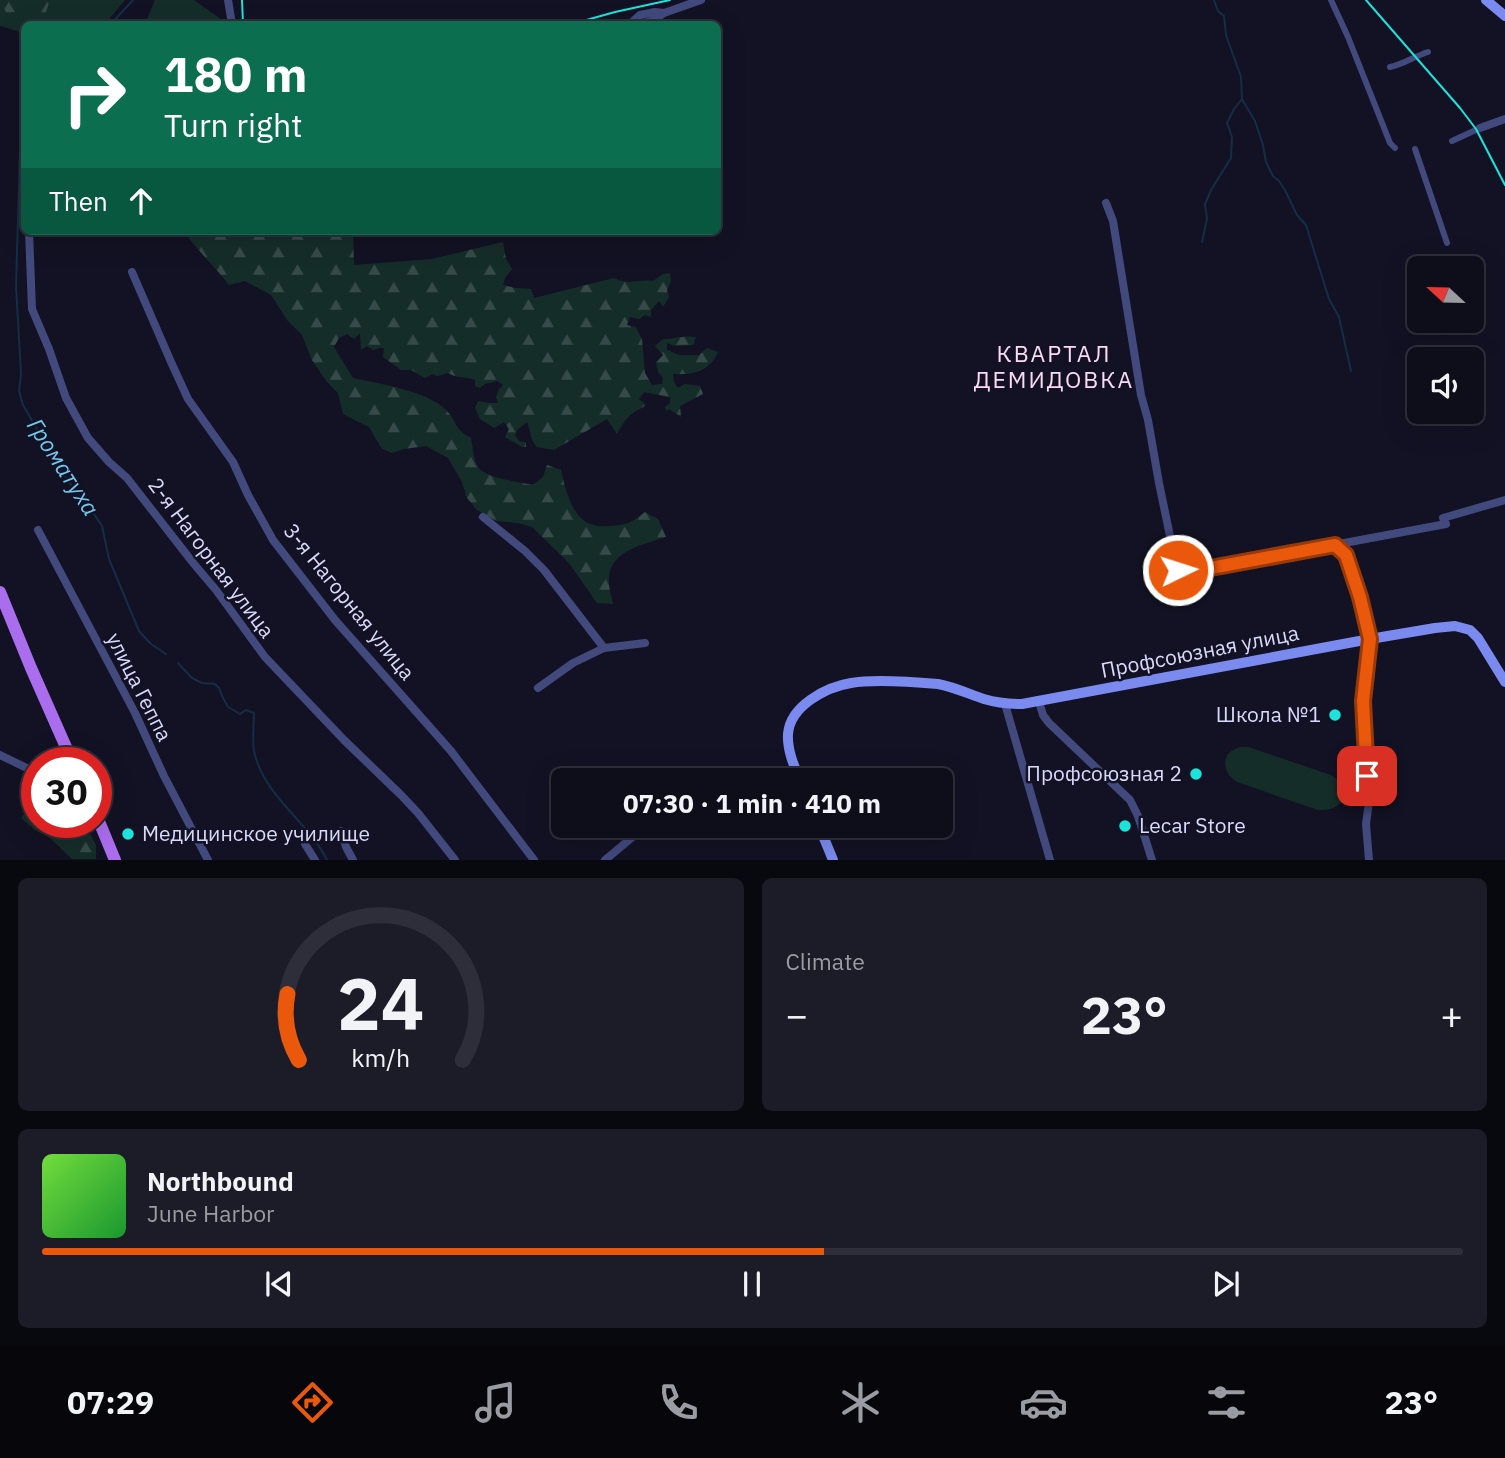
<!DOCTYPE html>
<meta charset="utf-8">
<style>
:root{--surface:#0e0e1b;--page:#1c1c28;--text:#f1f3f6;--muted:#9b9ca3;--line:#2e2e3a;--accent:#ea580c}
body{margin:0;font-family:"IBM Plex Sans",sans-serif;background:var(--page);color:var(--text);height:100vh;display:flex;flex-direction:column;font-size:26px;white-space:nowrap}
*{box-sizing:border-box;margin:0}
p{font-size:23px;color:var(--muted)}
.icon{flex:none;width:38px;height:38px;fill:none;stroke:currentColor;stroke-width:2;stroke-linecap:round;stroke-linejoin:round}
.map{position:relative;height:860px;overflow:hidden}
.details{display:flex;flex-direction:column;gap:18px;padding:18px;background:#08080f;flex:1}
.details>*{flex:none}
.banner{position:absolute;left:21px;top:21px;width:700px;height:214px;border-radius:10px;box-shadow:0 7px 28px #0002,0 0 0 2px var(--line);background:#0b6e4f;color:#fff;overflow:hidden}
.needle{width:46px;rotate:292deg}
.fabs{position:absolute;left:1407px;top:256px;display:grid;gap:14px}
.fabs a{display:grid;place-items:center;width:77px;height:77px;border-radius:10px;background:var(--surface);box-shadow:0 7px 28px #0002,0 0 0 2px var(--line);font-size:35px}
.speed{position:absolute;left:21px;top:747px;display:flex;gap:14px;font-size:35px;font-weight:700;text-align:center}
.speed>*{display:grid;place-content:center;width:91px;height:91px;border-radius:50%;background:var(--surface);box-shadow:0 7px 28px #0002,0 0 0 2px var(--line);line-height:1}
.speed .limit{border:10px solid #d22;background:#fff;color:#111}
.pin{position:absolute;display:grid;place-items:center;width:60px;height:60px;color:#fff;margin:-30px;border-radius:14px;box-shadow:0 4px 10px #0006}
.me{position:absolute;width:77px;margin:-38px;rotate:86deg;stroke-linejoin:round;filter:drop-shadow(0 0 5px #0008)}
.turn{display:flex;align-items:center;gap:24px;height:147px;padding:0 28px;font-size:32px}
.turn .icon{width:91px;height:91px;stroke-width:2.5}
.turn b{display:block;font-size:49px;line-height:60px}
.then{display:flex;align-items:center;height:66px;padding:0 28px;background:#0003;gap:14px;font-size:26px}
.big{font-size:52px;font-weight:700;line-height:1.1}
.details .tile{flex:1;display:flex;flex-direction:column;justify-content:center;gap:10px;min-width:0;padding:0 24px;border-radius:10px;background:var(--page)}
.details .dial{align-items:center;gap:0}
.dial svg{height:182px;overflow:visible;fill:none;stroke:var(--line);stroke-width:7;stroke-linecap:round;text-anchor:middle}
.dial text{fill:var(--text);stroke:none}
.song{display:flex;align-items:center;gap:21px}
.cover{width:84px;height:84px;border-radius:10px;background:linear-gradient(135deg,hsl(100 70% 55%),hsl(130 70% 35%))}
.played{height:7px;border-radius:4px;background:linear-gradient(90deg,var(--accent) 55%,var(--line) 55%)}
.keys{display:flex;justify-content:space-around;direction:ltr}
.heat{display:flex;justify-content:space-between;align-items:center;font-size:38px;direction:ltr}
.details .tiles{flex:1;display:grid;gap:18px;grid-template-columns:1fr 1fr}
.tile:last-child{grid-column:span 2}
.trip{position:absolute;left:551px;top:768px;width:402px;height:70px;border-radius:10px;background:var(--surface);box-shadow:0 7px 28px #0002,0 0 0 2px var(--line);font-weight:700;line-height:70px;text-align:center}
.menu{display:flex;height:112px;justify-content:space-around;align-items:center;background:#06060b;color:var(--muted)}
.menu .icon{width:49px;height:49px}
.menu .on{color:var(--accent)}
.menu b{font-size:32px;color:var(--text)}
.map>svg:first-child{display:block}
.green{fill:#152d29}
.forest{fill:url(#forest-firs)}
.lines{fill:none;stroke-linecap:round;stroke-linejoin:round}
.stream{stroke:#142e45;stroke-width:2}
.pedestrian{stroke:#42497d;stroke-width:6}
.minor{stroke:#42497d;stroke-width:8}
.secondary{stroke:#7b8aef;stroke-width:10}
.primary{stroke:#aa6dee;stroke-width:12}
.tram{stroke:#1be4da;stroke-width:2}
.route-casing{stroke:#983908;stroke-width:18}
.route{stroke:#ea580c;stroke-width:12}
.poi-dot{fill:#1be4da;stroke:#121224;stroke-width:2.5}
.labels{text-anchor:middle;stroke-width:5;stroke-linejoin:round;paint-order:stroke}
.street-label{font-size:21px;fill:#d9dafa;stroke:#121224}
.poi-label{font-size:21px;fill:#d9dafa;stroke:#121224;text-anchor:end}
.neighbourhood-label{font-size:23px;letter-spacing:2px;fill:#fbdbf4;stroke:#121224}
.water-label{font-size:23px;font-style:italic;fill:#73c8ee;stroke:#121224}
</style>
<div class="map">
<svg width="1505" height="860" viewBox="0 0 1505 860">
<defs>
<pattern id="forest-firs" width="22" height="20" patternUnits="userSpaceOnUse" patternTransform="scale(1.75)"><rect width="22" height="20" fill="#152d29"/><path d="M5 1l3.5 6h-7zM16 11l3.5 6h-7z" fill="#364b49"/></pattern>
</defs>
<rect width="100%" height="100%" fill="#121224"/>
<g class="green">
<polygon points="0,0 125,0 105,24 24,24 24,33 0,26"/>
<polygon points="155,0 194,0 225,22 225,24 145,24"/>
<path d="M1242 747H1248L1331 775C1354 789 1345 812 1318 810L1237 782C1220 771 1221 750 1242 747Z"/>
</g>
<g class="forest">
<polygon points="1,0 50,0 44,18 38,22 31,21 17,28 12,25 5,10 0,6"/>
<path d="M184 231H353L354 265 432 259 503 242 506 259 512 269 505 278 503 285 515 288 531 289 534 298 614 278C630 286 637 279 653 281L663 274 670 273 671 281 667 290 669 297 663 307 659 301 651 310V317L645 315 639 319 630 317 627 325 636 327 642 339 645 373 652 385 662 384 663 378 658 372 656 362 663 355 655 346 663 339C675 339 683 335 696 337L693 345 676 346 667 343V350L679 355H699L707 348 718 352C709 372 693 375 673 374L674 382 678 388 685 384 700 386 703 394 680 406 681 417 669 409 666 411 665 407 670 403V397L644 392 639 399 645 404 644 407C629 413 624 421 617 434L607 419 554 450 537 447C529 438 532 433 527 422L518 429 515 435 519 441 526 442V447H522L505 437 509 429 504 422 494 428 480 419 475 408 478 401 489 403H498L496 397 499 389 503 385 497 381 485 384 480 388 475 386V380C464 376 458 379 448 373L437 376 433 374 425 378 411 370H401L383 357 384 348H379L373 350 367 346 361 350 360 333 354 339 347 334 339 338 334 347 353 378C379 384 428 391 446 410 458 422 453 429 471 438 473 447 473 459 478 467 485 478 519 482 533 485L543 477 547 465 561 470C565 488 572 520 593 525 598 527 605 526 610 526 627 525 631 523 645 512L658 519 666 537C645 544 612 550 609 576 608 585 611 596 613 604L597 603 569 563 532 527 518 523 496 521 477 510 467 498 462 482 448 458 426 446 404 449 392 453 382 449 369 427 343 414 338 393 327 382 312 360 302 335 287 320 271 295 245 281 229 285C215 266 197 251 184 231Z"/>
<polygon points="37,806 37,822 85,823 96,845 96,859 72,859 50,838 35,830 21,818 25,812"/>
</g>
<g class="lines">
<g class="stream">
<polyline points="1214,0 1218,11 1224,16 1226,35 1241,77 1242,99 1255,121 1263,145 1266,162 1273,176 1279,181 1285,190 1297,215 1306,225 1329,299 1339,317 1351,371"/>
<polyline points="111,24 133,0"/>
<polyline points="24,135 20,150 16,286 21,374 19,391 23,405 67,480 84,499 102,526 109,559 139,631 151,644 166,654"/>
<polyline points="1202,242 1207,219 1205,204 1211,190 1231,158 1232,137 1227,123 1234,109 1242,99"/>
<path d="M178 663 192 678 202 683 215 684 219 688 222 696 228 707 240 714 246 710 254 713C254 725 252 739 254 751 264 797 307 820 327 860"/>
</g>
<g class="pedestrian">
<polyline points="1331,0 1348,37 1390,143 1395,148"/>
<path d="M1390 67C1404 64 1415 56 1428 52"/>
<polyline points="1452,141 1480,128"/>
<polyline points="1415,149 1447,243"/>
</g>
<g class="minor">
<polyline points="228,0 232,24"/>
<path d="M631 23C645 24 653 22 664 13"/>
<polyline points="623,24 631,23 640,15 655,12 664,13 701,0"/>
<polyline points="1480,128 1505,119"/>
<polyline points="1106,203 1113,221 1141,395 1148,420 1159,483 1177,570 1189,572 1232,564 1446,524"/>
<polyline points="29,231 32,309 49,349 66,398 88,438 109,462 127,478 194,564 216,590 265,657 344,740 401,795 418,813 455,860"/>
<polyline points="132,272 171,362 188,399 233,462 248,495 273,540 335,620 451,751 534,860"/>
<polyline points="483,517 525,551 544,570 604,648 645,643"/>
<polyline points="1443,518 1505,500"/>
<polyline points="38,530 135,713 164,776 208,860"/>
<polyline points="1335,545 1346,555 1360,597 1370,639 1363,700 1369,802 1366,824 1369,860"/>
<polyline points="538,688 573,663 604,648"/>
<polyline points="1039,702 1043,715 1049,723 1130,800 1138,816 1152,860"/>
<polyline points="1005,704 1050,860"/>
<polyline points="0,755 37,773"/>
<polyline points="341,831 346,847 353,860"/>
<polyline points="305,844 315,860"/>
<polyline points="605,860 641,830"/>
</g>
<g class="secondary">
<polyline points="1486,0 1505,16"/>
<path d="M800 780C794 766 787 750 788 734 790 706 826 687 851 683 873 679 915 682 938 684 954 687 969 694 984 699 997 703 1009 704 1022 704L1370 639 1435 628 1455 626 1470 630 1478 638 1505 682"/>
<polyline points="819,826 833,860"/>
</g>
<g class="primary">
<polyline points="0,592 31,668 73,763"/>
<polyline points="96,814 115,860"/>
</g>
<g class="tram">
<polyline points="242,0 243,24"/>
<polyline points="1366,0 1460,108 1476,129 1505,185"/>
<polyline points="572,24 615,12 670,0"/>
</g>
</g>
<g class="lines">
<g class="route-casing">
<polyline id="route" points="1178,570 1189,572 1335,545 1346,555 1360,597 1370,639 1363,701 1367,776"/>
</g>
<use href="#route" class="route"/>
</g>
<g class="poi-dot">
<circle cx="1335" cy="715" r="7"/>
<circle cx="1196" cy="774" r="7"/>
<circle cx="1125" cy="826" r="7"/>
<circle cx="128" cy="834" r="7"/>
</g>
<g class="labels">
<g class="street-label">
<text transform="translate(211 558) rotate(53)" y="7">2-я Нагорная улица</text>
<text transform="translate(349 602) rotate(51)" y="7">3-я Нагорная улица</text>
<text transform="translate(1200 652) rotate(-11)" y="7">Профсоюзная улица</text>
<text transform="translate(139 687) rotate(63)" y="7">улица Геппа</text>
</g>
<g class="poi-label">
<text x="1321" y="722">Школа №1</text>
<text x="1182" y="781">Профсоюзная 2</text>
<text x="1139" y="833" text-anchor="start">Lecar Store</text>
<text x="142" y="841" text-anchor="start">Медицинское училище</text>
</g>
<g class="neighbourhood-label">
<text x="1054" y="362">КВАРТАЛ<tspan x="1054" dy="26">ДЕМИДОВКА</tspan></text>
</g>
<g class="water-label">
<text transform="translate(63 467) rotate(57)" y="8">Громатуха</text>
</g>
</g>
</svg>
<div class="fabs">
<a><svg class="needle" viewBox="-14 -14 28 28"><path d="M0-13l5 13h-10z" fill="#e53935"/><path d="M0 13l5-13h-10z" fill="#9b9ca3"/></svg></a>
<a><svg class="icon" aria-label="sound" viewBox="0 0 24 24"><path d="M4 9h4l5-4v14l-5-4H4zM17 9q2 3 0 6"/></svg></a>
</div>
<div class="speed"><div class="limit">30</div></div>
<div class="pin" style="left:1367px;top:776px;background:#d93025"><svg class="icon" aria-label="arrive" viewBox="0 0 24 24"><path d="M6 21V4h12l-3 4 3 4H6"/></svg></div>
<svg class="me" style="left:1178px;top:570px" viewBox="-20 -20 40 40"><circle r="17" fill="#ea580c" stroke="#fff" stroke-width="3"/><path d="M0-11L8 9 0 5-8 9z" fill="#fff"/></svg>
<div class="trip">07:30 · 1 min · 410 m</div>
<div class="banner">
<div class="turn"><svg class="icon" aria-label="right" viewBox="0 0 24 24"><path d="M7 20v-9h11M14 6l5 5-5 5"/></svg><div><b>180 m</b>Turn right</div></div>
<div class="then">Then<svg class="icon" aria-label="ahead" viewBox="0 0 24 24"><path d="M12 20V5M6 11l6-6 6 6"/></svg></div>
</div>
</div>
<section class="details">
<div class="tiles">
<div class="tile dial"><svg viewBox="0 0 100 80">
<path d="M14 69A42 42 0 1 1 86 69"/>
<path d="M14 69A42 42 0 0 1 9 40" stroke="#ea580c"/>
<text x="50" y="56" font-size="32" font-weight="700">24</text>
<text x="50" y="72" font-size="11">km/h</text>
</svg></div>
<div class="tile"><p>Climate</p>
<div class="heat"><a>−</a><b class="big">23°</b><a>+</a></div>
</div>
<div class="tile">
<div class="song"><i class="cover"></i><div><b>Northbound</b><p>June Harbor</p></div></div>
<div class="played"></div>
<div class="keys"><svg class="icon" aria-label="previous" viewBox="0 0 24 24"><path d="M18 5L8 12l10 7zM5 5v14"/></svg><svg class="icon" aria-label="pause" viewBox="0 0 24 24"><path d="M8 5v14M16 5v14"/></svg><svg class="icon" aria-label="next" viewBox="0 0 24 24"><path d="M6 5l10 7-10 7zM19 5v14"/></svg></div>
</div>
</div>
</section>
<nav class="menu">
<b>07:29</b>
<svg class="icon on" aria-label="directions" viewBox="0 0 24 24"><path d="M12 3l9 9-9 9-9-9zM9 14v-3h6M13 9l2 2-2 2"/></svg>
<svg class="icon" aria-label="music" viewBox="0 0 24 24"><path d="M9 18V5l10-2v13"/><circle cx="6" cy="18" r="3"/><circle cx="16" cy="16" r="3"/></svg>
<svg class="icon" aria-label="phone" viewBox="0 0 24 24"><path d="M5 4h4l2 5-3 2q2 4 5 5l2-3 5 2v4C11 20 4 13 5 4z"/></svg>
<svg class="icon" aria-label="climate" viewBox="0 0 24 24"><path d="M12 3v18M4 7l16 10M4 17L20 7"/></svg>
<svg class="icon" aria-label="car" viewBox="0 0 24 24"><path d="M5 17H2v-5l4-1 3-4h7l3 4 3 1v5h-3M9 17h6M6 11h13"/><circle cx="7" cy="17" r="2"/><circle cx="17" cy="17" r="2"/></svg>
<svg class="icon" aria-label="filters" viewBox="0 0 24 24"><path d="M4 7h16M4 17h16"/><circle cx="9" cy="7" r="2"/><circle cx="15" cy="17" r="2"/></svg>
<b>23°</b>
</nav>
